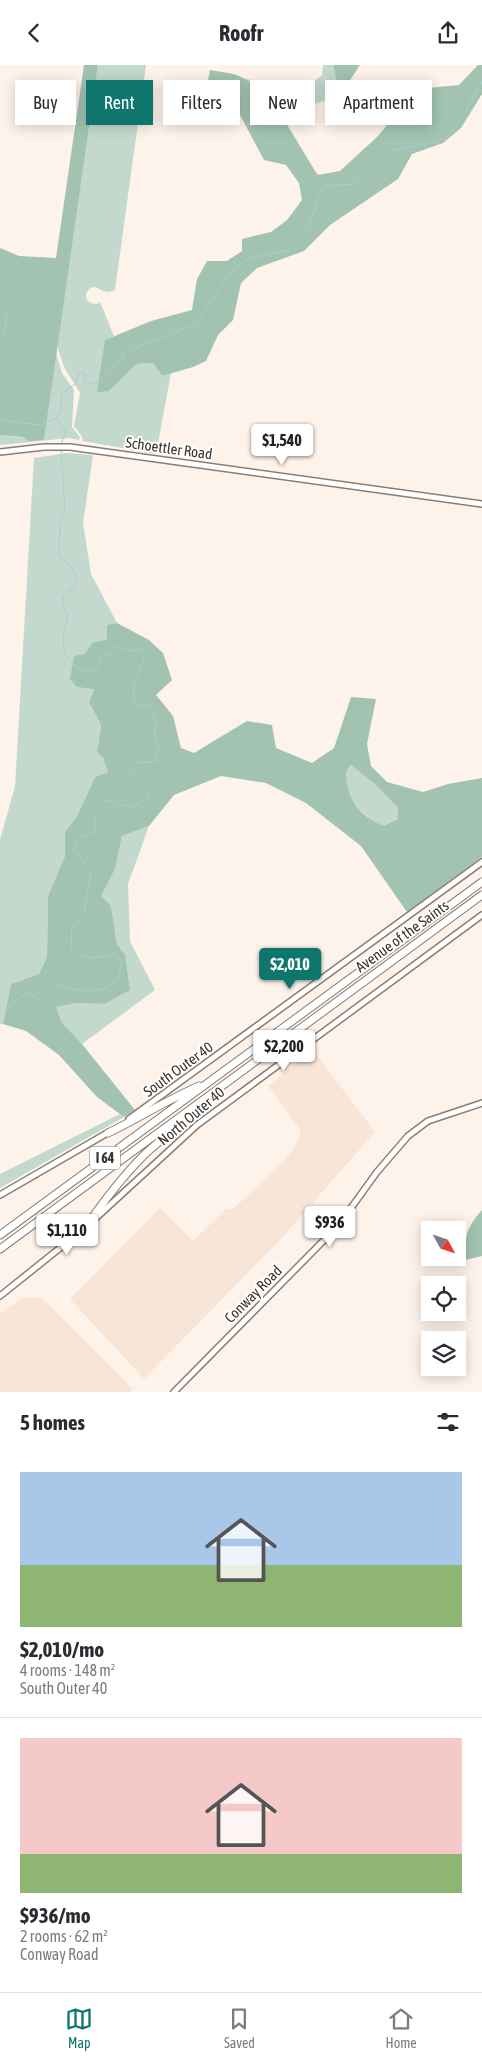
<!DOCTYPE html>
<meta charset="utf-8">
<style>
:root{--surface:#fff;--page:#f7f7f7;--text:#2b2b33;--muted:#7c7c81;--line:#e1e1e2;--accent:#0f766e}
body{margin:0;font-family:"Asap Condensed",sans-serif;background:var(--page);color:var(--text);height:100vh;display:flex;flex-direction:column;font-size:19px;white-space:nowrap}
*{box-sizing:border-box;margin:0}
p{font-size:16px;color:var(--muted)}
.icon{flex:none;width:28px;height:28px;fill:none;stroke:currentColor;stroke-width:2;stroke-linecap:round;stroke-linejoin:round}
.map{position:relative;height:1327px;overflow:hidden}
.sheet{display:flex;flex-direction:column;background:var(--surface);flex:1}
.sheet>*{flex:none}
.guide{position:absolute;left:15px;top:15px;width:452px;height:45px;display:flex;gap:10px}
.needle{width:32px;rotate:130deg}
.fabs{position:absolute;left:421px;top:1156px;display:grid;gap:10px}
.fabs a{display:grid;place-items:center;width:45px;height:45px;border-radius:0px;background:var(--surface);box-shadow:0 2px 12px #0003;font-size:25px}
.price{position:absolute;translate:-50% -42px;padding:0 11px;border-radius:5px;background:#fff;color:#222;font-size:16px;line-height:32px;filter:drop-shadow(0 1px 2px #0008)}
.price::after{content:'';position:absolute;left:50%;top:30px;width:15px;height:11px;margin-left:-8px;background:inherit;clip-path:polygon(0 0,100% 0,50% 100%)}
.price.active{background:var(--accent);color:#fff}
ul{padding:0;list-style:none}
li{display:grid;align-content:center;gap:10px;height:265px;padding:0 20px}
li+li{border-top:1px solid var(--line)}
li span{display:grid;place-items:center;height:155px;border-radius:0px;color:#555}
li>.icon{margin-inline-start:auto}
span .icon{width:90px;height:90px;fill:#fffc;stroke-width:1}
li b{font-size:21px}
h2{display:flex;justify-content:space-between;align-items:center;height:60px;padding:0 20px;font-size:21px}
.chip{padding:0 18px;border-radius:0px;background:var(--surface);box-shadow:0 2px 12px #0003;font-size:18px;line-height:45px}
.chip.active{background:var(--accent);color:#fff}
header{display:flex;justify-content:space-between;align-items:center;height:65px;padding:0 20px;background:var(--surface);font-size:22px;font-weight:700}
.tabs{display:flex;justify-content:space-around;align-items:center;height:70px;border-top:1px solid var(--line);background:var(--surface);font-size:14px;color:var(--muted)}
.tabs a{display:grid;justify-items:center;gap:2px}
.tabs .active{color:var(--accent)}
.map>svg:first-child{display:block}
.built{fill:#f9e5d5}
.green{fill:#c3d9cd}
.forest{fill:#a2c3b2;fill-rule:evenodd}
.lines{fill:none;stroke-linecap:round;stroke-linejoin:round}
.stream{stroke:#a8ccdb;stroke-width:1}
.minor-casing{stroke:#8a7d74;stroke-width:8}
.highway-casing{stroke:#8a7d74;stroke-width:9}
.minor{stroke:#fff;stroke-width:5}
.highway{stroke:#fff;stroke-width:7}
.labels{text-anchor:middle;dominant-baseline:central;stroke-width:4;stroke-linejoin:round;paint-order:stroke}
.shield{fill:#fff;stroke:#74706d;stroke-width:1}
.shield-label{font-size:14px;font-weight:bold;fill:#38332e}
.street-label{font-size:15px;fill:#38332e;stroke:#fff}
</style>
<header><svg class="icon" aria-label="back" viewBox="0 0 24 24"><path d="M15 5l-7 7 7 7"/></svg>Roofr<svg class="icon" aria-label="share" viewBox="0 0 24 24"><path d="M12 15V3M7 8l5-5 5 5M5 13v7h14v-7"/></svg></header>
<div class="map">
<svg width="482" height="1327" viewBox="0 0 482 1327">
<rect width="100%" height="100%" fill="#fef3ea"/>
<path class="built" d="M313,985l62,82 -95,108 -136,139 -74,-80 90,-91 33,33 33,-32h7l51,-48 12,-16 5,-14 -33,-45z
M22,1233h20l91,91 -3,3h-130v-78z"/>
<path class="green" d="M98,0h48l-31,225c-2,1 -6,2 -8,2 -7,-1 -14,-10 -19,-1 -2,2 -3,5 -1,8 1,4 6,5 10,5l3,-2 14,34 -9,4 4,51 28,-27 16,-1 9,13 9,-3 -15,81 -73,-13 -2,-6 -7,-9 6,-33 -16,-26 -7,-21z
M323,0h10l7,30 -59,21 -15,-20 -22,-18 54,15 24,-18z
M56,287l6,21 12,17 -2,37 8,10 -1,3 -10,-2 -69,7v-10l44,5z
M67,388l26,2 -10,68 8,51 26,49 -9,2 -1,14 -15,4 2,45 -5,14 12,23 -4,27 6,6 5,14 -13,5 -18,39 -12,16v24l-17,40 -1,61 -8,17 -28,10 -8,40h-3v-184l15,-54 19,-328z
M352,700l24,20 22,23v11l-14,8c-16,-8 -33,-21 -38,-39 -1,-5 0,-11 0,-16z
M149,761l-21,58 2,57 25,49 -73,54 -20,-21 -6,-16 21,-4 27,1 21,-49 -8,-11 -6,-38 -11,-10 15,-27 7,-33z
M120,1049l4,3 -124,71v-14z"/>
<path class="forest" d="M84,0h14l-54,375 -15,1 -7,-4 -22,-2v-187l19,8 37,2z
M333,0h27l-20,30z
M478,0h4v29l-21,34 -18,15 -31,11 -14,25 -68,46 -26,26 -47,17 -16,15 -8,37 -15,15 -12,26 -13,6 -31,9 -9,-13 -16,1 -28,27 -12,1 8,-52 46,-19 41,-11 5,-31 10,-18h20l15,-10v-12l29,-7 16,-12 15,-20 -3,-17 -13,-18 -22,-5 -24,-45 -14,-12 -20,-12 4,-21c11,2 26,3 35,9 31,17 53,67 73,96l22,-4 38,-35 20,-24 30,-24 31,-3z
M117,558l32,17 14,13 9,27 -16,15 17,21 8,32 13,5 53,-32 25,4 4,23 36,15 22,-15 17,-51 25,2 -9,45 4,22 16,16 36,10 25,-8 34,-6v79l-75,55 -46,-66 -55,-43 -40,-20 -45,-7 -47,19 -25,31 -27,10 -7,33 -14,27 10,10 6,38 8,11 5,35 -26,14 -27,-1 -21,4 6,16 20,21 53,66 -11,7 -27,-20 -38,-42 -33,-24 -23,-7 8,-40 28,-10 8,-17 1,-61 17,-40v-24l12,-16 18,-39 13,-5 -5,-14 -6,-6 4,-27 -12,-23 5,-13 -17,-2 -7,-8 4,-23 11,-2 7,-11 15,-4v-14zM351,700l25,20 22,23v11l-14,7c-25,-10 -38,-27 -38,-54z
M482,1145v46l-17,4c-1,-22 2,-34 17,-50z"/>
<g class="lines">
<path class="stream" d="M0,245l7,5 -3,18 -4,2
M56,354l5,-10 1,-15 14,-11 3,-11 6,1 -1,8 3,3c10,-2 22,-4 24,-17l10,-6 3,-9 72,-28 36,-53 18,-13 40,-8 15,-18 11,-24 1,-11 9,-11 27,-2 37,-33 46,-9 12,-6 18,-25 16,-29
M0,355l40,5 16,-6 10,12 -5,14
M0,949l28,-22 14,9 15,-17c17,7 49,14 61,-7 3,-4 2,-13 2,-19l-5,-4c-20,4 -28,8 -44,-6l1,-21 12,-13 7,-42 -17,-24 4,-9 18,-8c-2,-15 -3,-22 11,-31 20,6 25,12 42,-4l-20,-23 9,-11h17l4,-13 -5,-18 3,-10 -7,-15 -15,-1 -2,-20 11,-23v-11l-6,-3 -6,3 -16,-5 -5,7 -8,2 -6,15c-10,2 -18,0 -25,-7 -14,-15 -8,-30 -4,-48l-6,-10 1,-9 9,-8 5,-8 -4,-11 -14,-13 1,-33 5,-11 -4,-63"/>
<defs>
<path id="minor" d="M0,387l44,-5h26l412,57
M129,1054l353,-257
M0,1130l109,-63
M0,1231l85,-68 112,-103 285,-210
M174,1327l164,-166 39,-54 31,-36 20,-15 54,-18"/>
<path id="highway" d="M108,1068c31,-15 59,-33 91,-47
M85,1163c18,-26 37,-51 59,-73 15,-15 34,-26 47,-42
M0,1170l482,-353
M0,1184l482,-354"/>
</defs>
<use href="#minor" class="minor-casing"/>
<use href="#highway" class="highway-casing"/>
<use href="#minor" class="minor"/>
<use href="#highway" class="highway"/>
</g>
<g class="labels">
<rect class="shield" x="90" y="1081.5" width="30" height="23" rx="4"/>
<g class="shield-label">
<text x="105" y="1093">I 64</text>
</g>
<g class="street-label">
<text transform="translate(169 383) rotate(8)">Schoettler Road</text>
<text transform="translate(402 871) rotate(-36)">Avenue of the Saints</text>
<text transform="translate(178 1004) rotate(-36)">South Outer 40</text>
<text transform="translate(191 1051) rotate(-40)">North Outer 40</text>
<text transform="translate(253 1229) rotate(-45)">Conway Road</text>
</g>
</g>
</svg>
<div class="fabs">
<a><svg class="needle" viewBox="-14 -14 28 28"><path d="M0-13l5 13h-10z" fill="#e53935"/><path d="M0 13l5-13h-10z" fill="#7c7c81"/></svg></a>
<a><svg class="icon" aria-label="locate" viewBox="0 0 24 24"><circle cx="12" cy="12" r="6"/><path d="M12 2v4M12 18v4M2 12h4M18 12h4"/></svg></a>
<a><svg class="icon" aria-label="layers" viewBox="0 0 24 24"><path d="M12 4l9 5-9 5-9-5zM3 14l9 5 9-5"/></svg></a>
</div>
<b class="price" style="left:282px;top:401px">$1,540</b>
<b class="price active" style="left:290px;top:925px">$2,010</b>
<b class="price" style="left:284px;top:1007px">$2,200</b>
<b class="price" style="left:330px;top:1183px">$936</b>
<b class="price" style="left:67px;top:1191px">$1,110</b>
<div class="guide">
<a class="chip">Buy</a>
<a class="chip active">Rent</a>
<a class="chip">Filters</a>
<a class="chip">New</a>
<a class="chip">Apartment</a>
</div>
</div>
<section class="sheet">
<h2>5 homes<svg class="icon" aria-label="filters" viewBox="0 0 24 24"><path d="M4 7h16M4 17h16"/><circle cx="9" cy="7" r="2"/><circle cx="15" cy="17" r="2"/></svg></h2>
<ul>
<li><span style="background:linear-gradient(#a9c7e8 60%,#8fb573 0)"><svg class="icon" aria-label="home" viewBox="0 0 24 24"><path d="M3 11l9-7 9 7M6 9v11h12V9"/></svg></span><div><b>$2,010/mo</b><p>4 rooms · 148 m²</p><p>South Outer 40</p></div></li>
<li><span style="background:linear-gradient(#f6c9c9 75%,#8fb573 0)"><svg class="icon" aria-label="home" viewBox="0 0 24 24"><path d="M3 11l9-7 9 7M6 9v11h12V9"/></svg></span><div><b>$936/mo</b><p>2 rooms · 62 m²</p><p>Conway Road</p></div></li>
</ul>
</section>
<nav class="tabs">
<a class="active"><svg class="icon" aria-label="map" viewBox="0 0 24 24"><path d="M3 6l6-2 6 2 6-2v14l-6 2-6-2-6 2zM9 4v14M15 6v14"/></svg>Map</a>
<a><svg class="icon" aria-label="saved" viewBox="0 0 24 24"><path d="M7 4h10v16l-5-4-5 4z"/></svg>Saved</a>
<a><svg class="icon" aria-label="home" viewBox="0 0 24 24"><path d="M3 11l9-7 9 7M6 9v11h12V9"/></svg>Home</a>
</nav>
